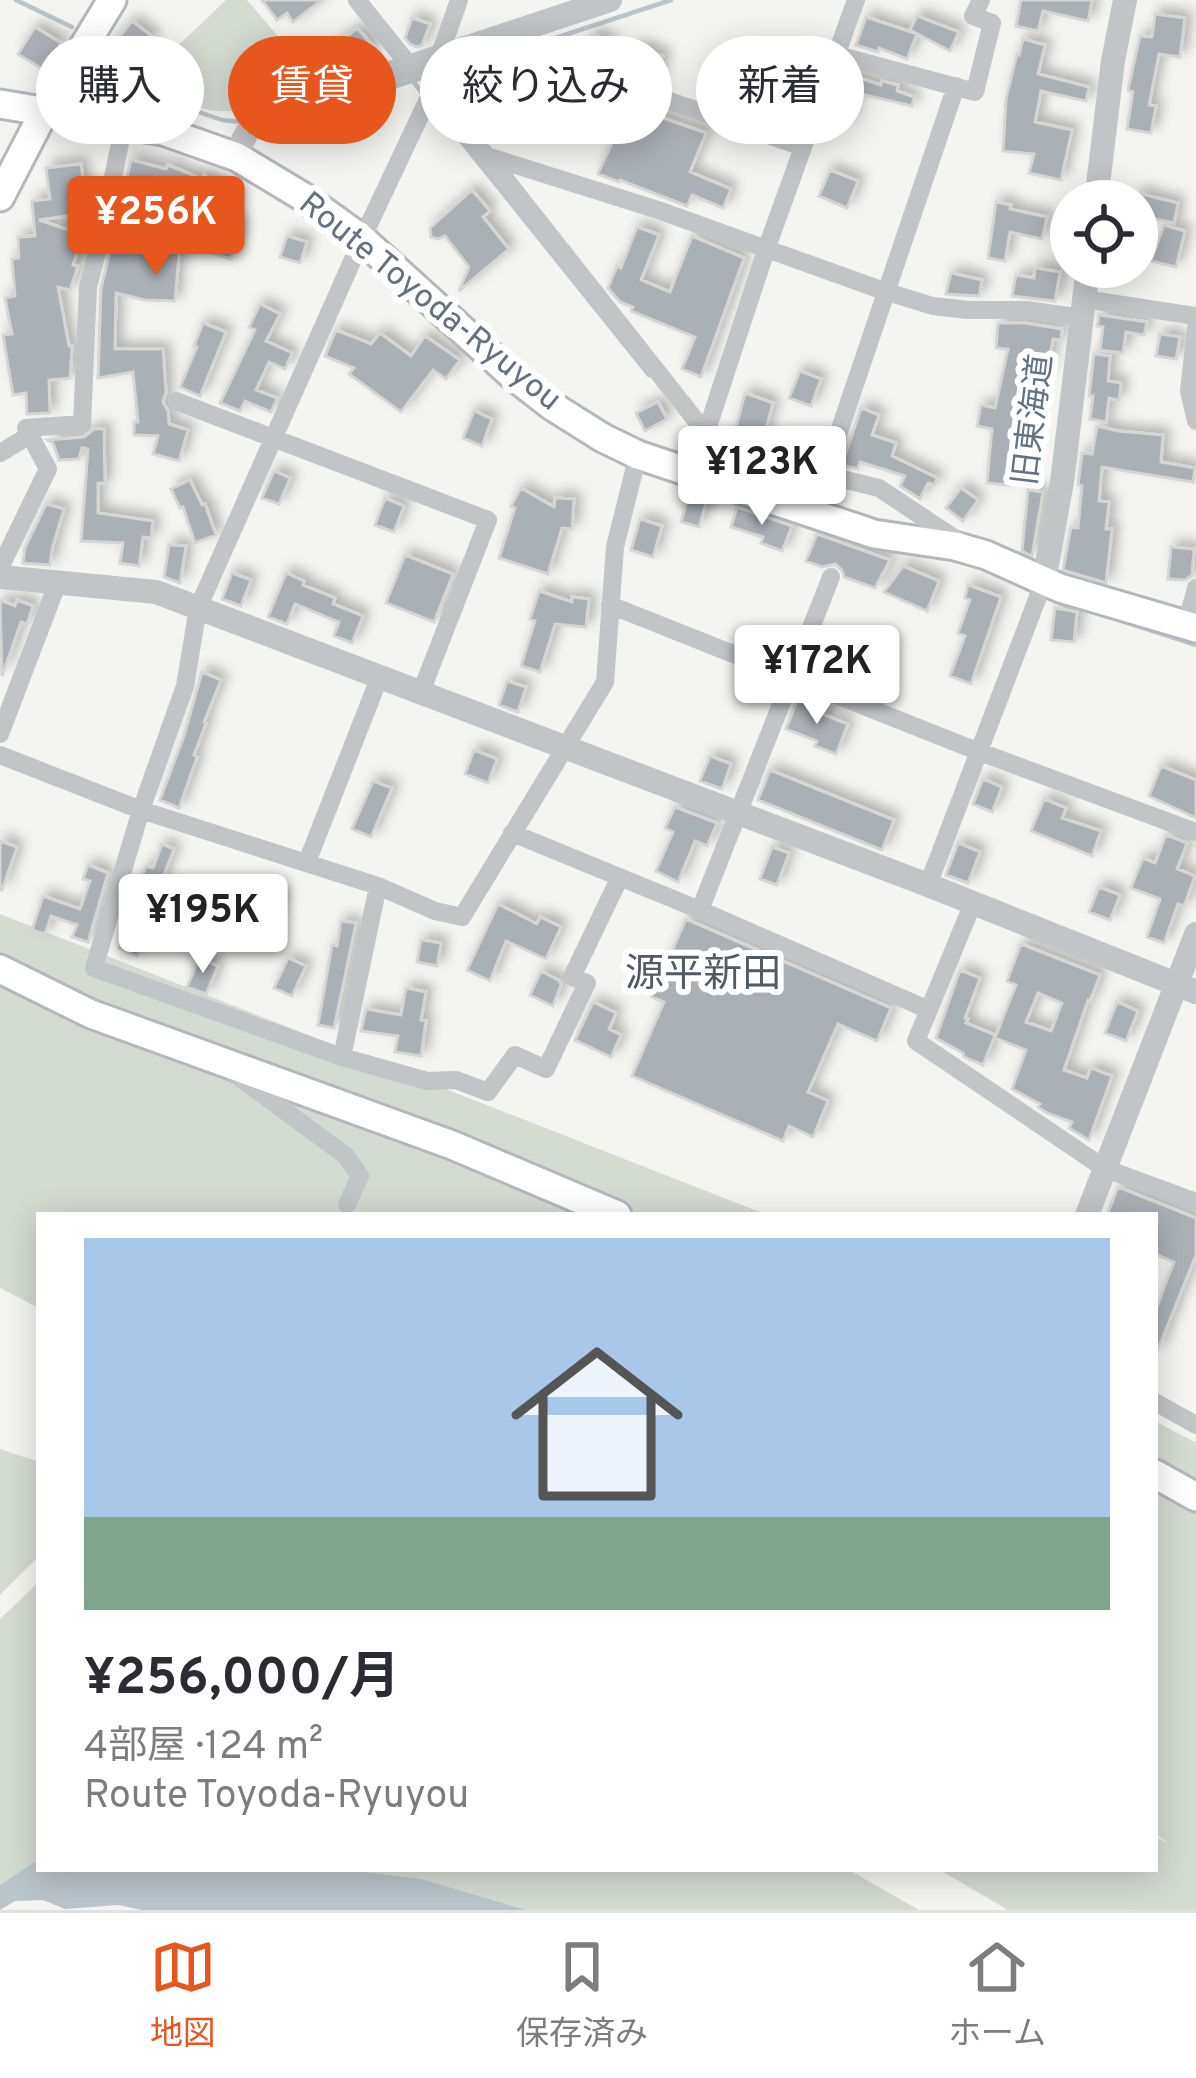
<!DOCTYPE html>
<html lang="ja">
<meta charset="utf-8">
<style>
:root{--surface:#fff;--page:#f7f7f7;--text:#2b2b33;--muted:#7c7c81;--line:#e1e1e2;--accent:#e7561d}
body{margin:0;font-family:Overpass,"Noto Sans JP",sans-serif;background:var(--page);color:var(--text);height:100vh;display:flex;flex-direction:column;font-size:45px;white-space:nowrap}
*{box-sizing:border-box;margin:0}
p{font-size:39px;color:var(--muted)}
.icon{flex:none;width:66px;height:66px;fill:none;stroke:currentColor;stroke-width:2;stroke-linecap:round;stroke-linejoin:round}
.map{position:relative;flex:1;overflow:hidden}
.sheet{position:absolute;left:36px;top:1212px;width:1122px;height:660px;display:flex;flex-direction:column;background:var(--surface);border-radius:0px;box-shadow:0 6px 30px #0003}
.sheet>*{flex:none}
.guide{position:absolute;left:36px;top:36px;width:1125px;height:108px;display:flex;gap:24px}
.buttons{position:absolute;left:1050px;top:180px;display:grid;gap:24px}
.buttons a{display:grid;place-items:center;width:108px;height:108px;border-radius:50%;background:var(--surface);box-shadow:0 6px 30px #0003;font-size:60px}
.price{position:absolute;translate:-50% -102px;padding:0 27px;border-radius:12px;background:#fff;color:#222;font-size:39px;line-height:78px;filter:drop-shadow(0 3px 6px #0008)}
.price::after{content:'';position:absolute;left:50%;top:72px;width:36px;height:27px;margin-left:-18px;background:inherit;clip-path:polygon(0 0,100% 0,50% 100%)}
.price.on{background:var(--accent);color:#fff}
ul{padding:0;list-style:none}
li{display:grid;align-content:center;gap:24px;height:636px;padding:0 48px}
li+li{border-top:3px solid var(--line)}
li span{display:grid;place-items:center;height:372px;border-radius:0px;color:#555}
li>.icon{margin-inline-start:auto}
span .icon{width:216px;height:216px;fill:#fffc;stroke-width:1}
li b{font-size:51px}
.tag{padding:0 42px;border-radius:54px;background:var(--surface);box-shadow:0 6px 30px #0003;font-size:42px;line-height:108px}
.tag.on{background:var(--accent);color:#fff}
.menu{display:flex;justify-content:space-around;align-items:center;height:168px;border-top:3px solid var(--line);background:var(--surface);font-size:33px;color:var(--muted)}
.menu a{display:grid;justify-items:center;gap:6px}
.menu .on{color:var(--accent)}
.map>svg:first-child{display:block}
.green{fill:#d4dbd1}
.water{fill:#bac5cb}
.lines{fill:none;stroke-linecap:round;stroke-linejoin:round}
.stream{stroke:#bac5cb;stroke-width:4.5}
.building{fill:#a9b0b6;stroke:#d5d5d3;stroke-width:3;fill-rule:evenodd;filter:url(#shadow)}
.secondary-casing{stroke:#b3b8bd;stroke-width:33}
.minor{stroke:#c1c5c8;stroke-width:18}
.tertiary{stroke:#c1c5c8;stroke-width:24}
.secondary{stroke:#fff;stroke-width:27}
.labels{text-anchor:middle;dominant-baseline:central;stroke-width:12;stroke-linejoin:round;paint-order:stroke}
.street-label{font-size:33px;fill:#627282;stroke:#fff}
.quarter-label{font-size:39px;fill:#505b66;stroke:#fff}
</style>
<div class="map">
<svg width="1196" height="1910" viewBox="0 0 1196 1910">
<defs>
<filter id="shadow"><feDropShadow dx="6" dy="-6" stdDeviation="6" flood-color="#0004"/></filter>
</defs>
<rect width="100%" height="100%" fill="#f4f4f0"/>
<path class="green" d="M226,0h21l36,42 -18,10 -23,57c-41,9 -64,-10 -94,-35z
M0,914l767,301h-728v93l-39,-20z
M1155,1421l41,22v467h-188l-70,-41h217v-32l13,6 -13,-10z
M0,1449l39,13v94l-39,39z
M39,1582v287l-39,16v-266z
M329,1869h518l72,41h-398z"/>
<path class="water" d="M35,1862h4v7h299l83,10 105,31h-384l-24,-5 -53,4 -22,-9 -28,1 -15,9v-25z"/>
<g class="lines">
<path class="stream" d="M16,0l56,27
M528,47l143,-47
M106,57l50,40 66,23 19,2
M442,72l70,-20
M408,75l15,19
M270,125l161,-50
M457,136l192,239
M1009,580l22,11
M1042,595l154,50"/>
</g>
<path class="building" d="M262,0h60l-29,22 -6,-9 -10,7z
M1021,0h71l-4,21 -45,-10 -5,20 -22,-5z
M1155,14l30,4 -5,39 -21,-3 -10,51 7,1 -5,27 -24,-4 6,-37 -5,-2 12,-54 12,1z
M917,16l42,16 -9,19 -40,-21z
M866,17l51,17 -10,25 -28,-11 -1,4 -22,-7z
M412,18l18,6 -8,21 -5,2 -7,-3 -5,-6z
M132,21l21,16 -21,27 -21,-16z
M35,27l26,16 -17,27 -26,-16z
M357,28l18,20 -21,19 -2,-2 -8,6 -26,9 -9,-12z
M592,35l18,6 -8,23 -18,-7z
M1023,39l22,6 -7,29 51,13 -3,14 -45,-10 -6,31 37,8 -11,50 -32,-7 5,-19 -31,-3 3,-52 11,-45 2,1z
M637,47l26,9 -8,25 -27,-10z
M507,63l22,8 -5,12 32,13 -12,30 -21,-8 5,-12 -37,-15 -6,16 -22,-8 12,-30 26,10z
M268,64l18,10 -10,20 -15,5 -8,-5z
M844,73l37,12 1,-4 16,4 -1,6 17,6 -2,9 -55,-13 -10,30 -19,-6z
M629,106l77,27 -16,39 41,17 -8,19 -31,-13 -5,11 -67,-26 -1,2 -21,-8z
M131,160l35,9 2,-4 34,14 2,-4 19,12 -17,28 35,11 -10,33 -51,-16 -5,58 -30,-1 -29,-7 -1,56h48l3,43 -3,10 5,9 1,13 19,6 -9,31 -26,-7 5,-18 -24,-1v-13h4l-5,-50 -35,6 3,-89z
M81,164l4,32 11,-1 -4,17 -53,8 44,15 -10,30 5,1 -8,24 -12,-3 11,59h3l-2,32 -21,2 1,33 -23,1 -1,-21 -13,2 -10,-60 9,-1 -7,-36 10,-2 -3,-37 7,-1 -1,-21 17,-1 -3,-35 18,-2 -4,-31z
M830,170l28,11 -11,27 -28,-12z
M472,190l18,21 -7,6 26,32 -50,42 10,-24 -24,-31 -7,3 -7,-2 -1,-9z
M1137,193l41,10 -4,20 -37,-8z
M996,202l15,3 -1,4 37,8 -5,22 -32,-7 -5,29 -17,-3z
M1164,225l21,6 -9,36 -25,-6z
M637,227l22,8 -18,45 29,12 22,-56 52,22 -43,119 -19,-8 13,-32 -64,-26 2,-4 -13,-5 -12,-14 9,-22 4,2z
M287,236l20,6 -7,21 -20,-6z
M1035,268l25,4 -5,29 -43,-5 4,-21 18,3z
M951,273l31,7 -3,16 -33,-2z
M260,304l20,10 -14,27 26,12 -7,16 -16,-7 -13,28 21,8 -6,14 -26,-11 -5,10 -20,-8 35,-73 -6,-3z
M1099,315l48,7 -3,13 -18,-3 -3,21 -23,-3 3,-23 -6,-1z
M203,323l23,9 -26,64 -20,-9 17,-40 -3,-1z
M998,323h27l37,6 -1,11 -8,-1 -6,33 -15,-3 -18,64 -5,52 -22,-2 5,-54 -15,-3 4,-21 14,3 13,-59 -12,-1z
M336,330l35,14 9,-11 31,23 14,-20 35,24 -14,19 -13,-9 -32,42 -52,-38 5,-6 -29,-12z
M1160,334l20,3 -4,22 -20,-3z
M1094,354l16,2 -2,25 13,2 -2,17 -10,-2 -3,24 -16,-3 3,-23h-4z
M800,371l21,8 -10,27 -22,-8z
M745,393l28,10 -12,43 -28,-7z
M658,402l9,17 -22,12 -9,-18z
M861,408l18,7 -7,20 24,8 -4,13 45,22 -2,7 -7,-2 -8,16 -20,-13 5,-10 -45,-14 -2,7 -16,-4z
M474,411l18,8 -10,27 -19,-8z
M1097,426l21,5 45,4 -2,27 34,6 -2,14 -91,-15 -3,34 10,1 -3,27h6l-6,54 -43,-13 8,-43 7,1 4,-42 -4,-1 4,-32 10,1z
M94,429h10l1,54h-7v30l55,8 -2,17 -8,-1 -4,29 -19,-3 3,-20 -42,-2 7,-92 -6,-1 -3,11 -20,1 -6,-17 -5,-3 36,-3z
M274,471l16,7 -11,26 -17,-6z
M190,480l12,25 3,-1 11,31 -21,8 -12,-36 -3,1 -9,-19z
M521,488l33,19 1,-9 19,1 -2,30 -10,-1 -14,46 -49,-16 16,-50 -4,-2z
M961,488l17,12 -15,21 -17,-13z
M1028,490l15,2 -11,64 -10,-5z
M690,491l18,6 -9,30 -18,-5z
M385,498l19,8 -10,26 -19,-7z
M46,504l18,5 -12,40 -2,16 -27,-2 2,-15z
M737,507l55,19 -10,25 -21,-8 2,-6 -32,-10z
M640,519l22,7 -9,31 -22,-7z
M817,534l73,26 -15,28 -31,-11 -2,-7 -7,-6 -13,3 -16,-6z
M169,545l17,1 -6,37 -16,-6z
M1171,547l23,2 -2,26 -7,5 -17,-1z
M405,555l48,19 -19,48 -48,-19z
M903,566l36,15 -12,30 -43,-19z
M232,573l19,7 -10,26 -19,-7z
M286,573l18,8 -1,4 32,13 -2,6 30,12 -11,27 -18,-7 5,-14 -44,-18 -8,20 -19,-7z
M968,585l33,12 -30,87 -21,-8 15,-40 -7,-3 12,-33 -5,-2z
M539,591l33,11v-5l17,2 -3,28 -31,-3 -15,48 -19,-6 14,-45 -5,-2z
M0,600l15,6 2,-6 16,6 -6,18 -6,-2 -19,54z
M1055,608l22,4 -3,30 -23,-2z
M202,672l19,8 -17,42 2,1 -12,32 3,2 -18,51 -19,-8 24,-64z
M507,681l19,6 -8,25 -19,-7z
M798,698l18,8 -2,5 34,13 -12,30 -21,-8 2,-5 -31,-12z
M474,750l23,9 -9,24 -23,-9z
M710,756l21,8 -9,25 -22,-8z
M1161,766l35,14v38l-47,-22z
M770,770l124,50 -12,30 -124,-50z
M983,779l19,8 -10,25 -19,-8z
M373,781l19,7 -21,49 -19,-8z
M1044,799l22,9 -4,10 39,13 -9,25 -61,-25z
M675,807l42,16 -10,23 -12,-5 -17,41 -22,-11 17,-39 -8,-4z
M1166,835l21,8 -10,26 18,7 -11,30 -6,-2 -14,39 -17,-6 13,-38 -29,-11 12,-30 12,5z
M0,841l17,6 -15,43h-2z
M958,843l22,9 -12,31 -22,-8z
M162,844l12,5 -22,56 -11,-4 4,-11 -7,-4 8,-20 7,2z
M772,847l17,6 -12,32 -17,-6z
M88,865l20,8 -20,69 -16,-5 5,-12 -26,-9 -6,18 -13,-4 11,-34 37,13 10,-28 -7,-2z
M1099,887l21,8 -10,25 -21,-8z
M262,891l19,6 -18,46 -19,-8 10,-20z
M498,904l39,20 3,-7 21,10 -15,32 -40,-18 -16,40 -23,-11z
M686,919l205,89 -14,33 -39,-17 -30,68 20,9 -15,36 -24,-11 -6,15 -151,-65 32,-74 -12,-5z
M341,921l15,2 -22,105 -16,-3 14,-80 5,1z
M127,927l19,8 -9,21 -18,-8z
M421,940l20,3 -4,23 -20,-4z
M1021,944l79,31 -10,26 -2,-1 -24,70 23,8 4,-10 21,8 -23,64 -20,-12 3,-6 -25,-9 -9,-6 2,-3 -28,-15 14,-39 -31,-12 21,-53 -9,-4zM1038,993l24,10 -11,28 -25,-9z
M288,958l18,8 -14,30 -18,-8z
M199,959l19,7 -12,28 -19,-7z
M960,970l20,8 -15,40 3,1 -2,4 29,12 -12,30 -19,-8 -1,-4 -27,-15z
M541,971l19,10 1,4 -8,21 -23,-11z
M406,988l20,4 -5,28 5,1 -5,35 -26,-4 3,-16 -37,-5 5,-22 35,6z
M593,1002l23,11 -7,16 12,6 -10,22 -36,-17z
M1117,1002l21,9 -12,30 -21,-8z
M1118,1187l78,31v37l-40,99 -1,-42 19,-50 -19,-8v-39h-48z"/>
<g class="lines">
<defs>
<path id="secondary" d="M0,104l163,27 74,26 68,41 57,41 150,136 40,31 51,32 35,17 236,79 81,12 31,9 74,33 136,40
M0,197l45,-87 67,-110
M0,969l91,45 361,131 165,70
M1155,1474l41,23"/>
</defs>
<use href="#secondary" class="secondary-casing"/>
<path class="minor" d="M357,0l53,66
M459,0l-20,57 -9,38 -68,144 -164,369 -13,78 -44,124 -47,158 248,89 85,24 29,-1 32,12 27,-37 31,14 41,-86 -15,-6 48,-100
M507,34l8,14 288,99
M837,55l138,37 17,-69 -19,-7 8,-16
M430,95l57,61 171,54 229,82 46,14 35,4h58l56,8
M487,156l218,276
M1084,299l112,17
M1196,328l-7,63 7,30
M176,401l312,119 -67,172
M702,445l177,43 84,56
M0,453l30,-18
M693,473l73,-223 90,-250
M825,473l131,-387
M0,568l48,-99 -22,-41 56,-4 6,-137 12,-47 24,-116
M610,605l367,146 219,81
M1186,625l10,-37
M0,734l58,-152
M0,755l141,55 237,76 57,25 27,6 143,-235 10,-135 23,-92
M512,833l188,77 229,100
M307,862l73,-186
M928,885l116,-304
M973,903l-57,138 188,127 92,34
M700,910l131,-333
M342,1057l36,-171
M235,1074l111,82 14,20 -13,28
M1155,1402l41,23"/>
<path class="tertiary" d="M237,157l6,-17 12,-22 355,-118
M1096,201l17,-140 12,-61
M0,577l156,15 772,293 268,107
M1044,581l18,-99 26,-215
M1087,1215l109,-281"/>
<use href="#secondary" class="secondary"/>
</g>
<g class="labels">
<g class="street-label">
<text transform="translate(429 303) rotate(39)">Route Toyoda-Ryuyou</text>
<text transform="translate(1035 420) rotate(-83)">旧東海道</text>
</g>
<g class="quarter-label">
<text x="703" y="976">源平新田</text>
</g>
</g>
</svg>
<div class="buttons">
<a><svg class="icon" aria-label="locate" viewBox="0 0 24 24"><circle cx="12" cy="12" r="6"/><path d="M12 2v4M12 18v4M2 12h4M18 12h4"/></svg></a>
</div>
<b class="price on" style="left:156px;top:278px">¥256K</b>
<b class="price" style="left:762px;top:528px">¥123K</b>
<b class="price" style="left:817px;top:727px">¥172K</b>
<b class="price" style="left:203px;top:976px">¥195K</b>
<div class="guide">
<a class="tag">購入</a>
<a class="tag on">賃貸</a>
<a class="tag">絞り込み</a>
<a class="tag">新着</a>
</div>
<section class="sheet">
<ul>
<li><span style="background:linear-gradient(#a9c7e8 75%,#7fa58c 0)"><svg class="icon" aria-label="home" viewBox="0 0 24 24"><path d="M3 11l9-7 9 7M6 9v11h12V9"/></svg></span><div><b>¥256,000/月</b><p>4部屋 · 124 m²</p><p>Route Toyoda-Ryuyou</p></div></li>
</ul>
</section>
</div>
<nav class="menu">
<a class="on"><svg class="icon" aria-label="map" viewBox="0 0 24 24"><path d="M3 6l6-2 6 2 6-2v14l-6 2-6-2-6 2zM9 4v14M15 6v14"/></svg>地図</a>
<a><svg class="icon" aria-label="saved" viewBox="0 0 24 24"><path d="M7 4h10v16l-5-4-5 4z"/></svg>保存済み</a>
<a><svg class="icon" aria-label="home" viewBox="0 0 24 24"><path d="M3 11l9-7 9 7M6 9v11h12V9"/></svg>ホーム</a>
</nav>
